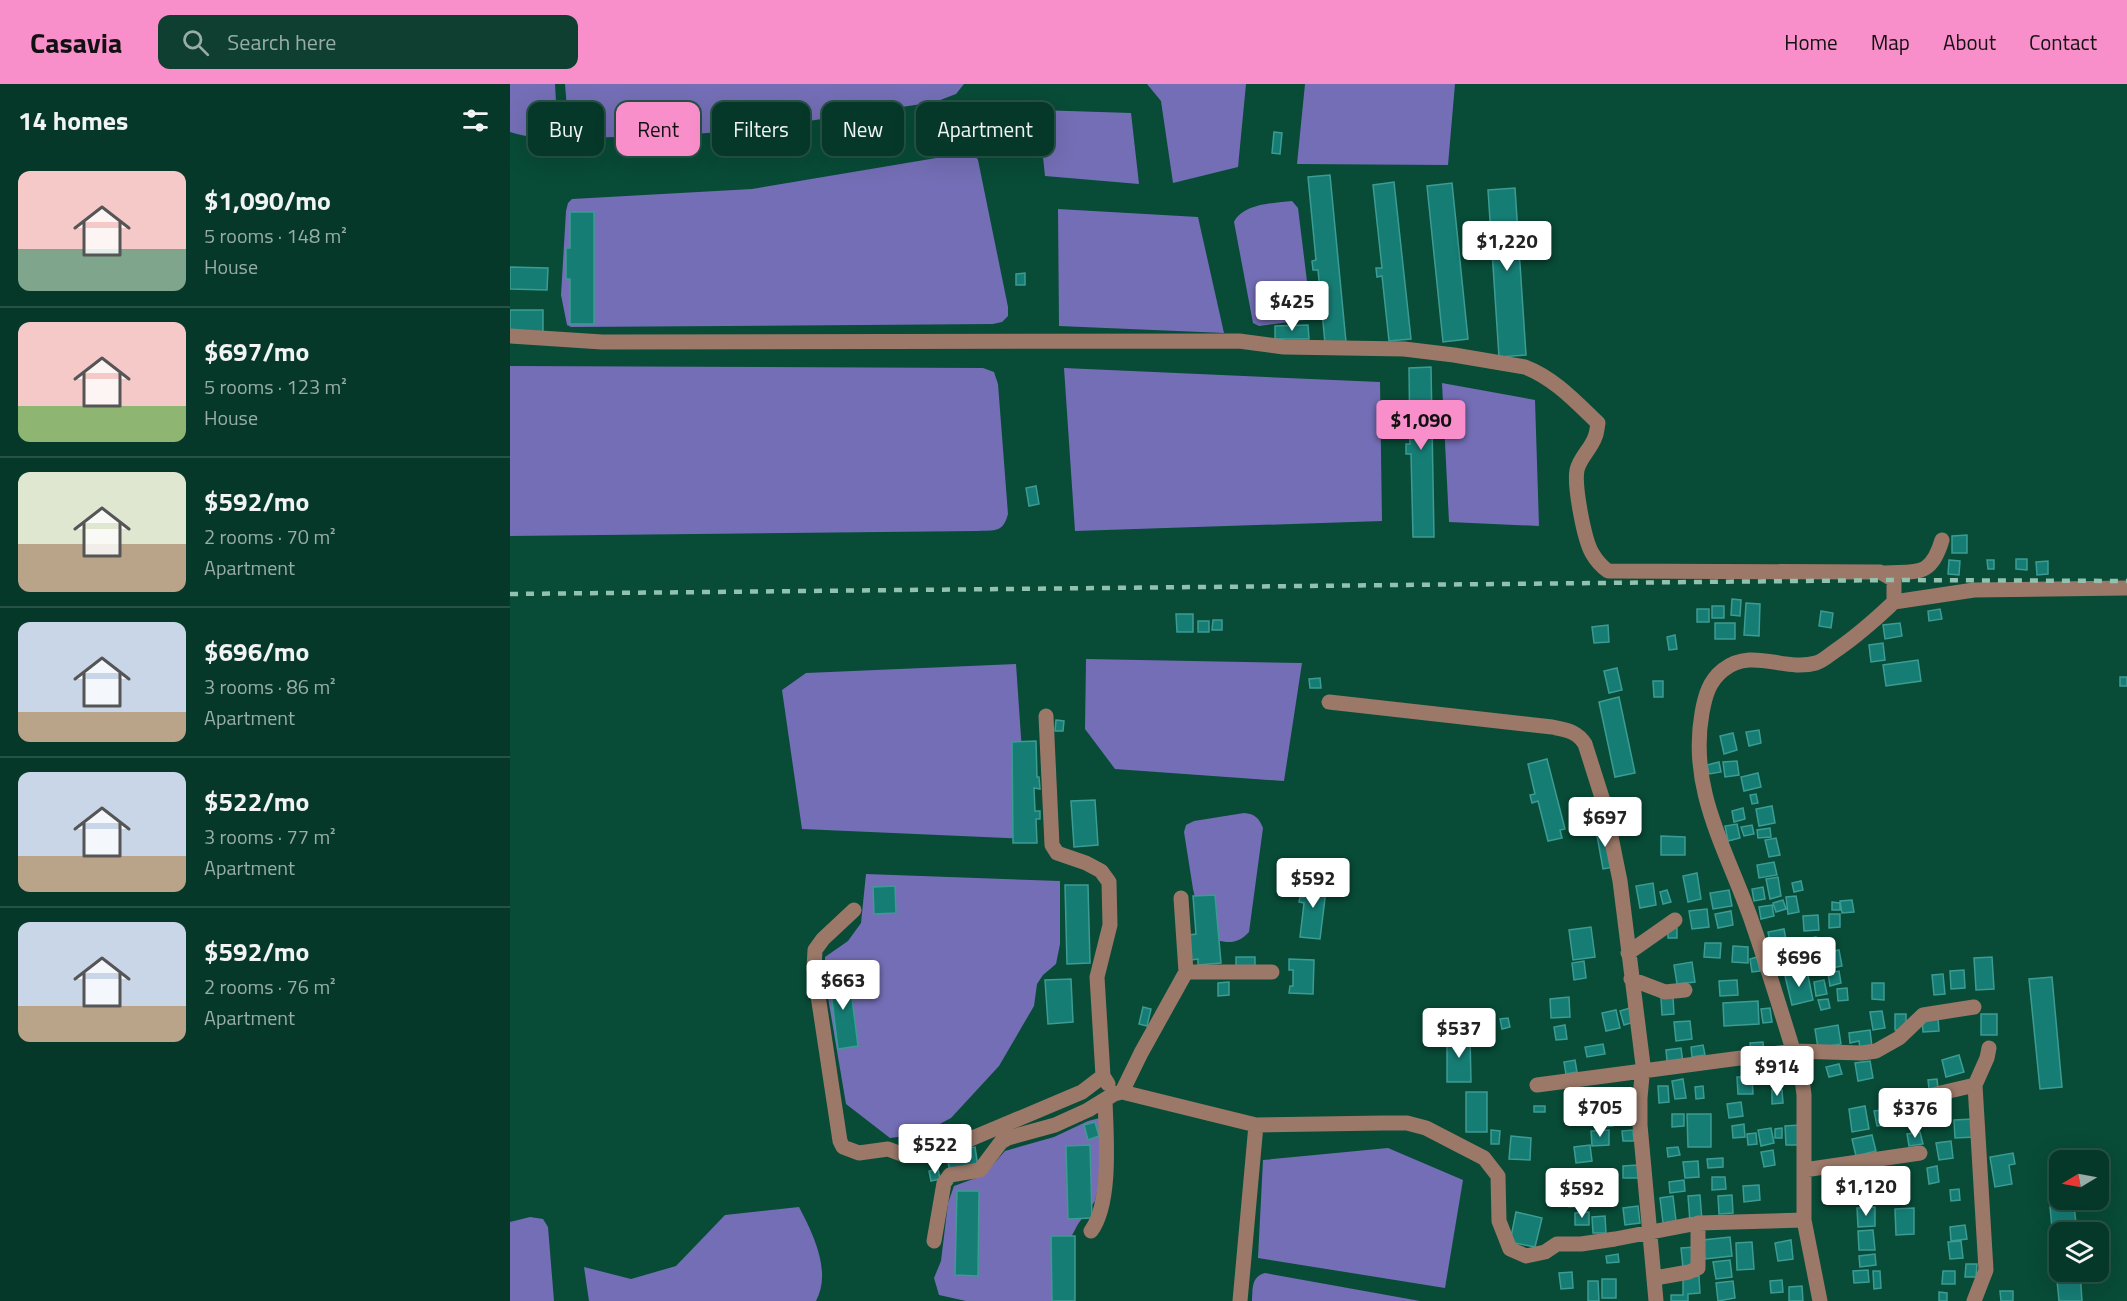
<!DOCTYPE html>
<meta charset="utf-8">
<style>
:root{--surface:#063829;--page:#0f3f31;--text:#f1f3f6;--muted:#98aca8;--line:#275246;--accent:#f98fca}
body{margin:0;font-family:"Titillium Web",sans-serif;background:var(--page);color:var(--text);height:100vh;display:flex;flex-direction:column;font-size:22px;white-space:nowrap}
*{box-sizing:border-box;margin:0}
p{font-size:20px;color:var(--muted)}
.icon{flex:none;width:33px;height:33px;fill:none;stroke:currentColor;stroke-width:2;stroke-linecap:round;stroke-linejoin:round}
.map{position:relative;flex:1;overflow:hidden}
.details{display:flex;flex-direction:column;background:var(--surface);width:510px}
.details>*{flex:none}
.hud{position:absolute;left:18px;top:18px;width:570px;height:54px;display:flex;gap:12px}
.needle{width:39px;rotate:260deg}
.buttons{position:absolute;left:1539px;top:1066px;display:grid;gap:12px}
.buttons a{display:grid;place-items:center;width:60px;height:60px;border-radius:12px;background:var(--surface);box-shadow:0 6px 24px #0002,0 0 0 2px var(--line);font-size:30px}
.price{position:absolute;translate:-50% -51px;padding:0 14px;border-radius:6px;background:#fff;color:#222;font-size:20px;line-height:39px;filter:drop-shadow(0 2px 3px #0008)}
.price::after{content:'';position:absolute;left:50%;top:36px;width:18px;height:14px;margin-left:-9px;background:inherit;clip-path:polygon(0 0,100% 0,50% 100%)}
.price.selected{background:var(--accent);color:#111}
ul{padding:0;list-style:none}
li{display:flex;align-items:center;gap:18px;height:150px;padding:0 18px}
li+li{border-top:2px solid var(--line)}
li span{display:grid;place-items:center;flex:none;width:168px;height:120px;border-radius:12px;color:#555}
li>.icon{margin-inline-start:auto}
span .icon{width:72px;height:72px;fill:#fffc;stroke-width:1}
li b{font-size:26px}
h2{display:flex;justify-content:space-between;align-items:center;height:72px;padding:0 18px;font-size:26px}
.pill{padding:0 21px;border-radius:12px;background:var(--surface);box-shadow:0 6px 24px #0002,0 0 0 2px var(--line);font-size:21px;line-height:54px}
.pill.selected{background:var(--accent);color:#111}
header{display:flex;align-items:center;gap:36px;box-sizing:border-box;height:84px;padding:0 30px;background:var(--accent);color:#111}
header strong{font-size:28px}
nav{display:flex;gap:33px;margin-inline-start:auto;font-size:21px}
.search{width:420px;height:54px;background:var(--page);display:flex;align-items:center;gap:15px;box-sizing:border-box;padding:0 21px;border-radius:12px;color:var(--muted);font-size:22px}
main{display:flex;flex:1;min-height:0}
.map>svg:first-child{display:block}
.water{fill:#746eb6}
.building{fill:#167d75;stroke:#3c9c93;stroke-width:1.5}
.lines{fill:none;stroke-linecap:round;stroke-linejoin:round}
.minor{stroke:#9b7868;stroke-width:15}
.rail{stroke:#93c1af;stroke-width:4.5;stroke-dasharray:8 8;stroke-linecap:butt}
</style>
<header>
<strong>Casavia</strong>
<div class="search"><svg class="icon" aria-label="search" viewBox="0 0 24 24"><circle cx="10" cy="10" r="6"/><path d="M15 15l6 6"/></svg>Search here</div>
<nav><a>Home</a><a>Map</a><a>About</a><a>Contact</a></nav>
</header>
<main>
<section class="details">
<h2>14 homes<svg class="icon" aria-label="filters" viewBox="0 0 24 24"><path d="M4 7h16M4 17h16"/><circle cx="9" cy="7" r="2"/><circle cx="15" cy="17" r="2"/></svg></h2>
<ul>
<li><span style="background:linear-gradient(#f6c9c9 65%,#7fa58c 0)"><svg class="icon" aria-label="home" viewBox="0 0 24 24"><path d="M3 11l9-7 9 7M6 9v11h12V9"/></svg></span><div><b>$1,090/mo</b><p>5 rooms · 148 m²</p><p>House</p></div></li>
<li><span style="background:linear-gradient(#f6c9c9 70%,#8fb573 0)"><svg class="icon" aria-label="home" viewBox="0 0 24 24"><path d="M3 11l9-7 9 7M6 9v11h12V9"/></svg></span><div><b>$697/mo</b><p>5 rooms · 123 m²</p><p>House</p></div></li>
<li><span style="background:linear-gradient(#dfe7d0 60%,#b9a48a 0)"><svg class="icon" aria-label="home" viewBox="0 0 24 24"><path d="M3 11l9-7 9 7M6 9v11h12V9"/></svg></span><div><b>$592/mo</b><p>2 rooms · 70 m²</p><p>Apartment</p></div></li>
<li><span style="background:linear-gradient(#c9d6e8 75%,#b9a48a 0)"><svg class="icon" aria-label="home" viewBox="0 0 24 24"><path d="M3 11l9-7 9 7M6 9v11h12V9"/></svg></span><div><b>$696/mo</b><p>3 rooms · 86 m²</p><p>Apartment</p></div></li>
<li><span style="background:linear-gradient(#c9d6e8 70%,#b9a48a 0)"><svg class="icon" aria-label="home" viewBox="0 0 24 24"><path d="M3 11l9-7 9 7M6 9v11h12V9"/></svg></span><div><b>$522/mo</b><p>3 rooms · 77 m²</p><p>Apartment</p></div></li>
<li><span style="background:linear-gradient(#c9d6e8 70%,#b9a48a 0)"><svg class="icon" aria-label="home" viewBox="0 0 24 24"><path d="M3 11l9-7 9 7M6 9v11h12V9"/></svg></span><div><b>$592/mo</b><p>2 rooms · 76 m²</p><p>Apartment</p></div></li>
</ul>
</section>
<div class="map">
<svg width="1617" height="1217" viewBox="0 0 1617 1217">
<rect width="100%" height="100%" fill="#084b37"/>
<path class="water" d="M0,0h45l2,36 -2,10c-15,10 -29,7 -45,2z
M55,0h399l-8,10 -21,8 -186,28 -70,5 -95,3 -12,-6 -4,-10z
M637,0h99l-8,83 -65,16 -12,-82z
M795,0h150l-7,81 -151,-1z
M528,26l93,3 8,71 -94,-8z
M456,69l9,2 3,5 30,147v9l-6,6 -9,2 -422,3 -4,-2 -6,-30 5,-84 2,-8 4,-4 180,-10z
M782,117l6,7 13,106 -3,5 -4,1 -45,6 -6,-3 -19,-101c9,-18 39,-19 58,-21z
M548,125l140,8 26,116 -165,-7z
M0,282l473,2 11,4 4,12 10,130c-5,19 -13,16 -30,17l-468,5z
M554,284l316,14 2,139 -307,10z
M932,299l93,17 4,126 -90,-4z
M576,575l216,4 -18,118 -169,-12 -30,-40z
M506,580l12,175 -226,-10 -20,-139 24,-17z
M734,729c11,1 15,5 19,15l-14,104c-14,16 -27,9 -45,5l-11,-48 -9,-57 2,-7 8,-4z
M356,790l194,7v63l-4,20 -13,11 -6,9 -3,22 -35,60 -48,52 -30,16 -31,4 -44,-34 -21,-124v-23l23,-16 13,-18z
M590,1034v60l-5,23 -17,23 -9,17 -10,60h-93l-27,-6 -5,-17 7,-17 7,-58 6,-17 30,-11 21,-24 49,-14 34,-16z
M878,1064l75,32 -18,108 -187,-30 5,-98z
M289,1123c14,27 33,64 17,94h-227l-5,-34 47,12 45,-13 49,-51z
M20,1133l13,2 5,8 6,74h-44v-79z
M755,1189l155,28h-168c1,-13 -1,-24 13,-28z"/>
<path class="building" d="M764,48l8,1 -2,21 -8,-1z
M820,91l16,167 -21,1 -7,-73h-5l-1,-9 4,-1 -8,-83z
M884,98l17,157 -22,2 -7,-65 -5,1 -1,-9h6l-9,-83z
M942,99l16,156 -25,3 -16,-156z
M1005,104l11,167 -27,2 -11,-167z
M60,128h24v112h-24v-45h-4v-31h4z
M0,183l38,1 -1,22 -37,-1z
M515,189v12h-9v-11z
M0,226h33v22l-33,1z
M798,241l1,14h-34v-13z
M921,283l3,170h-21l-2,-83h-5v-10h4l-1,-76z
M526,402l3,18 -10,2 -3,-18z
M1457,451v18h-15v-17z
M1506,475h11v11l-11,-1z
M1439,476l11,1 -1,14 -11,-1z
M1477,476h7v9h-6z
M1538,477v13l-11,1 -1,-13z
M1222,515l9,1 -1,16 -9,-1z
M1236,519l14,1 -1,32 -15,-1z
M1202,522h12v12h-12z
M1187,525h12v13h-12z
M1430,525l2,10 -13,2 -1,-10z
M1311,527l12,2 -2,15 -12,-2z
M666,530h17v18h-16z
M703,536h9v10h-10z
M688,537h11v11h-11z
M1205,539h20v16h-20z
M1390,539l2,13 -17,3 -2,-14z
M1098,541l1,17 -15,1 -2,-16z
M1165,551l2,14 -8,1 -2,-13z
M1373,559l2,17 -14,2 -2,-17z
M1408,576l3,21 -35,5 -3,-21z
M1107,584l5,22 -13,3 -5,-22z
M1610,593h7v9h-7z
M810,594l1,10h-11l-1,-9z
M1143,597h10v16h-9z
M1109,613l16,76 -20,4 -16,-75z
M546,636l8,1 -1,10h-8z
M1249,646l2,13 -12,3 -3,-14z
M1223,649l4,17 -13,4 -4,-18z
M526,657l1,36h2l1,12 -6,-1 1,23h5v8h-4l1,24h-24l-1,-101z
M1037,675l18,70 -5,1 2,8 -14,3 -10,-40 -6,2 -2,-8 5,-1 -7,-30z
M1227,677l2,14 -14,2 -2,-15z
M1209,678l2,10 -12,2 -2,-9z
M1248,689l3,14 -17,4 -3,-14z
M1246,710l2,9 -6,1 -2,-9z
M585,716l3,45 -24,2 -3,-46z
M1262,722l3,17 -16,3 -3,-17z
M1233,724l2,11 -11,3 -2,-11z
M1227,740l3,14 -12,3 -3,-15z
M1242,741l2,9 -10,2 -3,-9z
M1098,744l6,39 -11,2 -7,-39z
M1260,744l1,9 -13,1 -1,-8z
M1151,752l24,1v18h-24z
M1266,754l4,17 -11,2 -4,-17z
M1264,778l3,13 -18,3 -2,-13z
M1187,789l4,26 -13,3 -5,-26z
M1268,793l3,19 -11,3 -4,-20z
M796,796l21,2 -7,57 -20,-2 4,-34 -5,-1 1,-5h4z
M1291,797l2,9 -9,2 -2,-9z
M1143,799l3,22 -16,3 -4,-22z
M555,801h23l2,78 -23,1z
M385,802l1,27 -22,1 -1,-27z
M1253,803l2,12 -11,2 -2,-12z
M1157,806l4,12 -8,2 -3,-12z
M1219,806l3,16 -19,3 -3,-16z
M705,811l6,68 -23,2v-6l-7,1 -2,-25 7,-1 -3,-38z
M1286,812l3,16 -11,2 -2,-17z
M1273,816l3,9 -10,3 -3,-9z
M1342,816l2,12 -12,1 -2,-12z
M1322,818l8,1v7h-8z
M1262,821l2,11 -13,3 -2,-12z
M1197,825l2,18 -17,2 -3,-18z
M1221,827l2,14 -15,3 -3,-14z
M1319,830h11v13l-11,1z
M1308,831l1,15 -15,1 -1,-15z
M1081,843l4,30 -22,3 -4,-30z
M1158,844h9v10h-9z
M1274,845l2,11 -16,2 -2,-10z
M1306,853l3,16 -12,3 -4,-16z
M1290,858l2,12 -14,2 -2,-12z
M1195,859h16l-1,15 -16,-1z
M1223,862l15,1v16l-16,-1z
M1270,863l3,15 -12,2 -2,-15z
M1329,866l3,16 -15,3 -3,-16z
M726,873h19v9l-19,1z
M1247,873l3,14 -8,1 -2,-13z
M1293,873l2,11 -13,2 -2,-11z
M1482,873l2,32 -18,1 -2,-32z
M779,875l25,1 -1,34 -24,-1 1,-7h3v-16h-4z
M1074,877l2,17 -12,2 -2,-17z
M1182,878l3,20 -18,2 -3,-19z
M1311,879l2,8 -9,3 -2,-8z
M1454,886l1,18 -14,1 -1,-18z
M1297,887l6,29 -21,5 -7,-29z
M1329,887l2,12 -11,3 -2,-13z
M339,890l9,72 -20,3 -9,-73z
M1433,890l2,20 -11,1 -2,-20z
M1542,893l10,110 -22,2 -11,-110z
M561,895l2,43 -25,2 -3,-44z
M1227,896l1,15 -18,1 -1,-15z
M1314,896l3,14 -11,2 -2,-14z
M719,898v13l-11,1v-13z
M1362,899h12v17l-12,-1z
M1337,904l1,12 -10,1 -1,-12z
M1059,913l1,20 -19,1 -1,-19z
M1163,913l1,17 -12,1 -1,-17z
M1318,915l2,9 -9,2 -3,-10z
M1248,917l1,23 -35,2 -1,-23z
M633,923l8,2 -4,17 -8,-2z
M1120,924l4,14 -10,3 -4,-14z
M1260,924l2,14 -9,1 -2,-14z
M1106,926l4,18 -14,3 -4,-18z
M1372,927l3,17 -12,2 -3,-18z
M1385,930h11v15l-11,1z
M1471,930h16v21h-16z
M974,932l1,9h-8v-8z
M998,934l2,9 -8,2 -2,-10z
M1428,934l1,13 -16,1 -1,-13z
M1180,937l2,18 -16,2 -2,-19z
M1055,941l2,14 -11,1 -2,-13z
M1328,941l3,19 -23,4 -3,-19z
M1360,946l2,17 -12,1 -1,-7 -9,2 -1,-10z
M960,952l1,46h-24v-45z
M1253,958l1,11 -13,1 -1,-11z
M1093,960l2,10 -18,3 -2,-10z
M1193,961l2,10 -13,2 -1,-10z
M1171,964l2,15 -16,-2 -1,-11z
M1449,971l5,17 -18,5 -4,-17z
M1065,976l2,12 -11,2 -2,-12z
M1360,977l3,17 -15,3 -3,-18z
M1329,980l3,10 -13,3 -3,-10z
M1227,993h15l1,17h-15z
M1173,995l3,19 -11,1 -3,-18z
M1427,995l1,9 -9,1 -1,-9z
M1148,1002h10l1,16 -10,1z
M1193,1002l1,12 -8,1 -1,-12z
M1262,1006h10l1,13 -11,1z
M956,1008h21v40h-21z
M1067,1014l1,13 -9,1 -2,-13z
M1437,1016l1,16 -13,2 -2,-16z
M1231,1018l2,14 -14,2 -2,-14z
M1394,1020l2,10 -16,4 -3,-11z
M1024,1022h11v6h-11z
M1355,1022l4,23 -17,3 -3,-23z
M1074,1024h17v13l-18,-1z
M1372,1026l2,15 -7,1 -3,-15z
M1162,1030h12v12l-12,1z
M1177,1030h24v33h-23z
M1101,1031l2,11 -8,1 -2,-11z
M1463,1035l2,18 -20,1 -1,-18z
M585,1038l4,14 -11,4 -4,-15z
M1234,1040l1,13 -12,1 -1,-12z
M1290,1041v20h-14l-1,-19z
M1261,1044l3,15 -13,3 -3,-16z
M1272,1044v10h-7v-9z
M981,1046l9,1 -1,13h-8z
M1099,1046v15l-17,1 -1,-15z
M1123,1046l1,11h-11l-1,-10z
M1410,1048l3,12 -14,2 -2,-12z
M1246,1049l1,11 -9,1 -1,-11z
M1362,1051l4,16 -20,5 -4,-17z
M1001,1052l20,2 -1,22 -21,-1z
M1441,1057l2,17 -14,2 -3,-17z
M580,1061l2,73 -24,1 -2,-73z
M1080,1061l2,16 -16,2 -2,-16z
M465,1063l3,20 -28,5 -4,-20z
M1168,1063l2,8 -12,2 -1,-9z
M1263,1066l2,15 -11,2 -3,-15z
M1503,1069l2,11 -6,1 3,19 -17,3 -5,-30z
M1213,1074v9l-15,1 -1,-9z
M1188,1077l1,16 -14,1 -2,-16z
M1128,1081l1,13h-16v-12z
M1363,1082l1,19 -15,1 -1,-19z
M1427,1082l2,16 -10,2 -2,-16z
M1336,1083l2,16 -15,2 -2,-16z
M428,1085l2,10 -9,2 -2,-10z
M1202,1093h13l1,12 -14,1z
M1088,1094l1,17 -13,1v-17z
M1174,1096l1,11 -15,2 -1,-11z
M1249,1101l1,15 -16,2 -1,-16z
M1449,1105l1,11 -9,1 -1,-11z
M447,1107h22l-1,85 -23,-1z
M1074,1111l1,11 -16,1 -1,-11z
M1190,1111l2,26 -12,1 -2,-26z
M1222,1111l1,18 -14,1 -1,-18z
M1163,1112l3,25 -13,2 -3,-25z
M1564,1121l3,28h-17v39h20l2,29h-23l-9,-94z
M1128,1122l2,17 -15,2 -2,-17z
M1365,1123v19l-17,1 -1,-19z
M1404,1124v26l-18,1 -1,-26z
M1006,1128l26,6 -7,29 -25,-5z
M1079,1128v13h-14v-12z
M1095,1132l1,17h-13l-1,-16z
M1455,1141l2,14 -16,2 -1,-14z
M1363,1146l2,20h-16l-1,-19z
M541,1152h24v65h-23z
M1220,1153l2,19 -27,3 -2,-19z
M1281,1156l2,19 -15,2 -3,-18z
M1451,1157l2,17 -13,1 -2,-17z
M1242,1158l2,27 -17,1 -1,-27z
M1185,1163l1,20 -13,1 -2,-20z
M1108,1170l1,8 -12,1 -1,-7z
M1365,1170l1,11 -16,2 -1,-11z
M1220,1176l2,17 -16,2 -3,-17z
M1456,1180h11l-1,13h-11z
M1358,1186l1,12 -15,1 -1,-12z
M1363,1187h7l1,17 -7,1z
M1433,1187h12v13h-13z
M1062,1188l1,16 -12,1 -2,-16z
M1189,1192l1,17 -12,1v7h-17v-6h12v-18z
M1092,1195h14v19h-14z
M1272,1196l1,12 -12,1 -1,-12z
M1078,1197h10l1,20h-11z
M1223,1197l2,17 -17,3 -2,-18z
M1292,1202l1,15h-14v-14z
M1490,1207h13v10h-12z
M1429,1208l8,1v8h-8z"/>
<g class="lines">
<path class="minor" d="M0,252l92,6 637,-1 45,6 120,2 50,6 71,12c29,11 51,35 73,56 -1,5 -1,10 -3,14 -4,12 -15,20 -18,33 -3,16 7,69 15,83 4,7 9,13 16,18l272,1 14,8v22l80,-12 153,-2
M1375,489c33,-2 46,4 57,-33
M819,618l223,25c14,3 25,4 33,17l20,63 15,74 23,184 -3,33v27l16,176
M536,632l6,129 5,8 29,10 15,8 8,11 1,43 -13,52 6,99 5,8
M344,826l-31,29 -8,11 -1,19 26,172 3,6 16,6 29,-4 16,6 38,-4 140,-59 21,-16
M1118,869l47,-33
M676,888h86
M1121,895l34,13 20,-2
M1027,1001l256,-34 69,2 14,-2 23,-13 24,-23 51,-8
M612,1008l19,-39 45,-81 -5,-74
M1405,1015l60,-14
M1294,1086l116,-17
M581,1147c21,-28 15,-97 14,-131
M424,1157l10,-58 6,-8 30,-5 21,-28 7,-4 47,-13 33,-15 26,-16 8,-2 134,33 127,-2h24l19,5 58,30 14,18 1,45 11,28 16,7 19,-4 12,-8h24l34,-5 83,-16 106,-3
M1145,1194l34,-6 9,-4v-45
M730,1217l16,-176
M1310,1217l-16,-81v-125l-2,-16c-16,-52 -32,-105 -50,-157 -24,-70 -64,-131 -50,-209 3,-17 7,-32 21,-43 29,-23 61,2 93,-7 7,-2 13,-8 19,-12 22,-15 40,-31 59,-49
M1464,1217l12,-31 -11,-185 12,-27 2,-10"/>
<path class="rail" d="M0,510l1384,-14 233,1"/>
</g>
</svg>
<div class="buttons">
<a><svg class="needle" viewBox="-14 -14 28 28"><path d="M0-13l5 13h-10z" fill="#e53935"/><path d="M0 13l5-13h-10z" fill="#98aca8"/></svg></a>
<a><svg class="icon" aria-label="layers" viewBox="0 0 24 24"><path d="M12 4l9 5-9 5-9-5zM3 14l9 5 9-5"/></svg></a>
</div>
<b class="price" style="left:997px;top:188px">$1,220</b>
<b class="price" style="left:782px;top:248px">$425</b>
<b class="price selected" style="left:911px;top:367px">$1,090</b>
<b class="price" style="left:1095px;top:764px">$697</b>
<b class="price" style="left:803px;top:825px">$592</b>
<b class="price" style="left:1289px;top:904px">$696</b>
<b class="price" style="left:333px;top:927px">$663</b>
<b class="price" style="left:949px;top:975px">$537</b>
<b class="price" style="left:1267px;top:1013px">$914</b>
<b class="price" style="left:1090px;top:1054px">$705</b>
<b class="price" style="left:1405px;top:1055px">$376</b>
<b class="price" style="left:425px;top:1091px">$522</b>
<b class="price" style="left:1356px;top:1133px">$1,120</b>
<b class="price" style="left:1072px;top:1135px">$592</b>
<div class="hud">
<a class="pill">Buy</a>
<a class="pill selected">Rent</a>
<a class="pill">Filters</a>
<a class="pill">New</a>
<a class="pill">Apartment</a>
</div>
</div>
</main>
